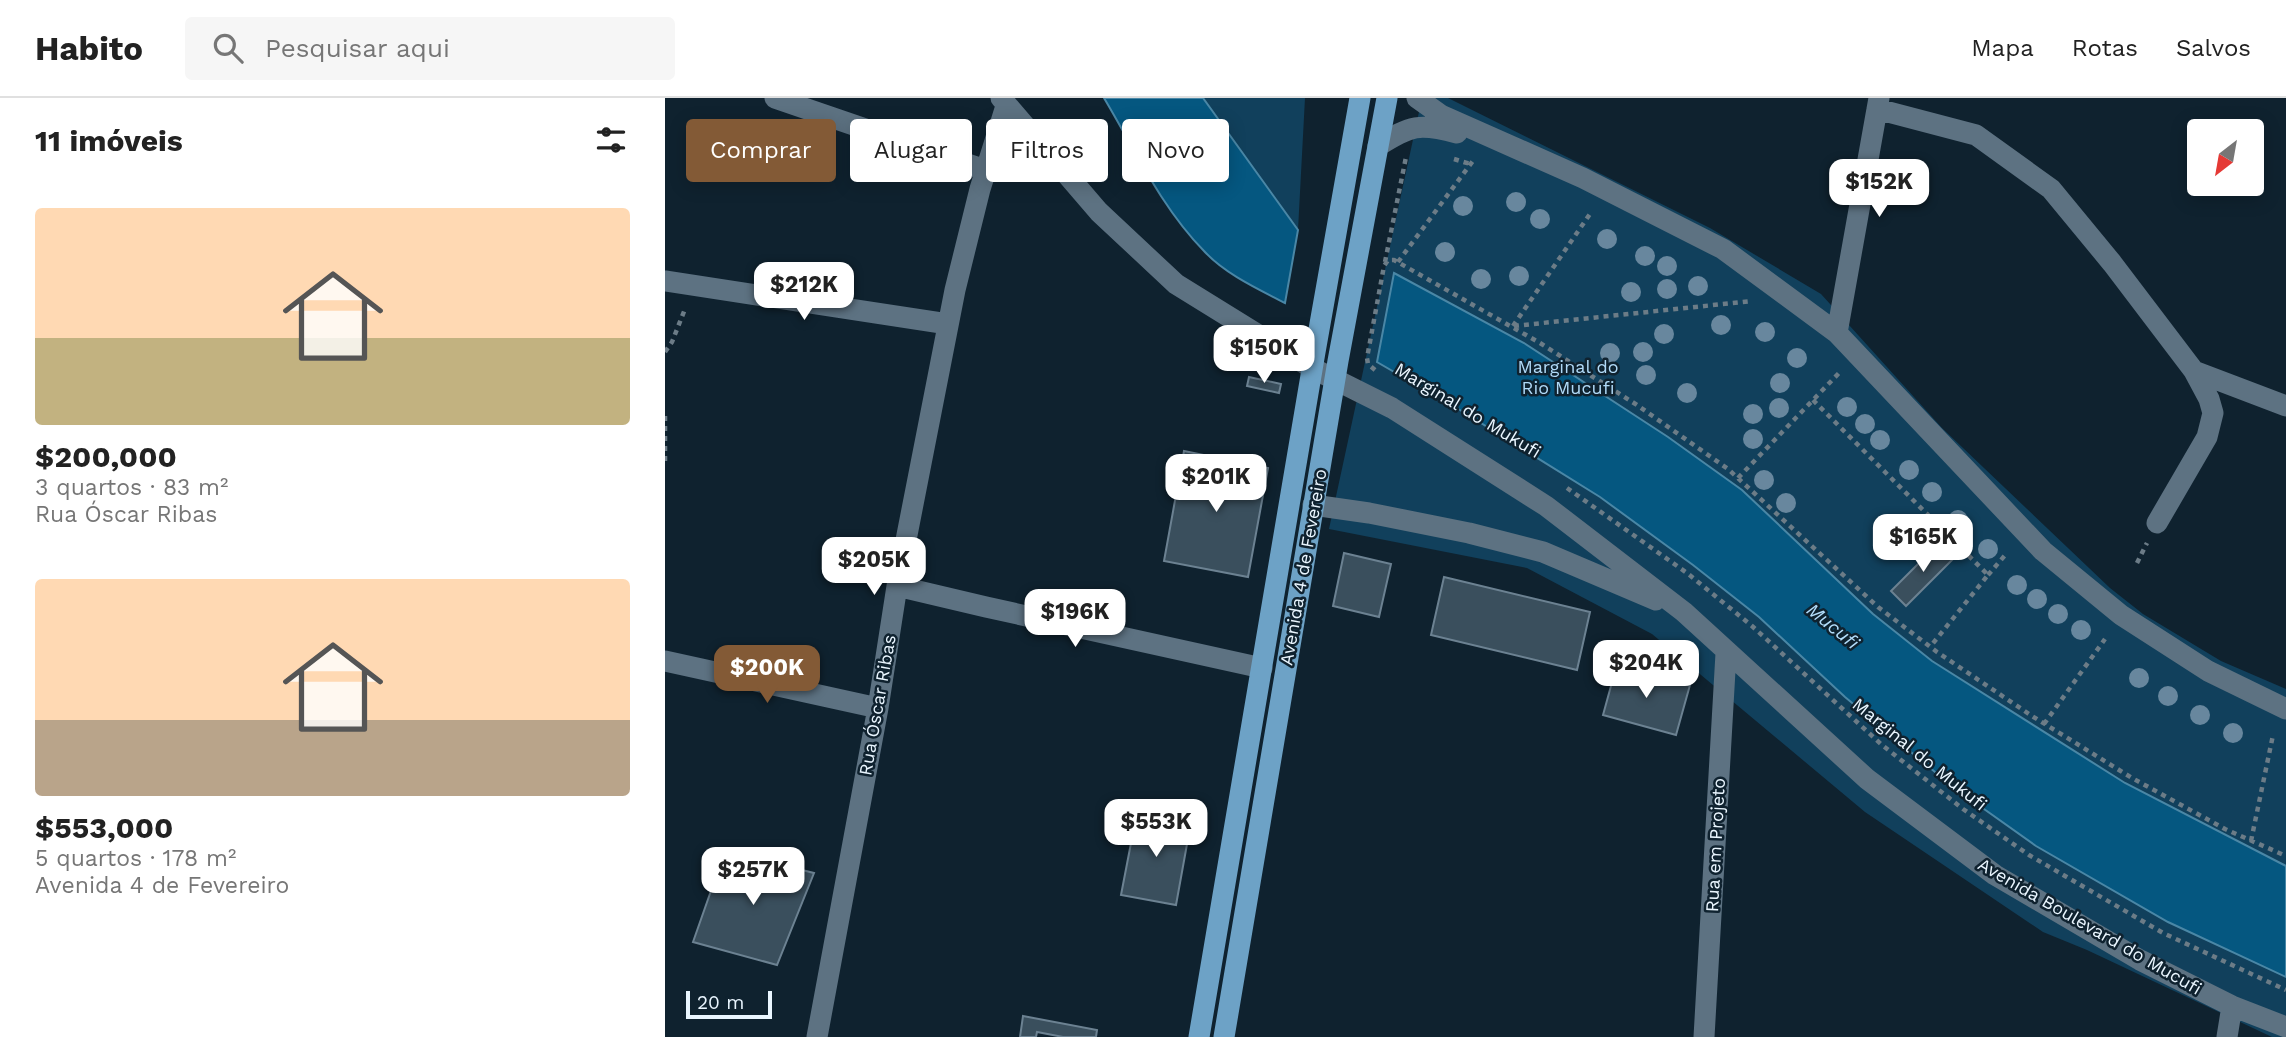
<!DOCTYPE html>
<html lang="pt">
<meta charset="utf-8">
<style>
:root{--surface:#fff;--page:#f6f6f6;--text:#222;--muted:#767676;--line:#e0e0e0;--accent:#835a36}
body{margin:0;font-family:"Work Sans",sans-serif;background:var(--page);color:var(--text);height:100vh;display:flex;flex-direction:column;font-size:26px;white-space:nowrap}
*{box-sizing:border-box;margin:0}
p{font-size:23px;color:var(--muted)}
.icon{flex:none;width:38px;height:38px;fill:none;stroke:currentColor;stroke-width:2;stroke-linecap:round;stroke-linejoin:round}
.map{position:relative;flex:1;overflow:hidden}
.side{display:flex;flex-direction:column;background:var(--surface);width:665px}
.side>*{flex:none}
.banner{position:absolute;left:21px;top:21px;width:665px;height:63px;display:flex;gap:14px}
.needle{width:46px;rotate:211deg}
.tools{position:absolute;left:1522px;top:21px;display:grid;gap:14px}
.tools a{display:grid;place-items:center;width:77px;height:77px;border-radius:7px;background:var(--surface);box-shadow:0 4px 18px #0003;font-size:35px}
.scale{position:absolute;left:21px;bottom:18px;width:86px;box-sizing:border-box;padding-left:7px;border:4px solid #eaf6ff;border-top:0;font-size:19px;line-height:24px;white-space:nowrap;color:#eaf6ff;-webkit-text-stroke:5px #0f222f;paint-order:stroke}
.price{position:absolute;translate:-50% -60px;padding:0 16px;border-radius:14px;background:#fff;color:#222;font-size:23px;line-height:46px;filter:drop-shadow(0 2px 4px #0008)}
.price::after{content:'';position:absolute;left:50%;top:42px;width:21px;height:16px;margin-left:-10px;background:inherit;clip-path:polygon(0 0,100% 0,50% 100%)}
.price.active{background:var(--accent);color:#fff}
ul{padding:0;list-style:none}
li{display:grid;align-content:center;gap:14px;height:371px;padding:0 35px}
li span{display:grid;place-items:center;height:217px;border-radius:7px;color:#555}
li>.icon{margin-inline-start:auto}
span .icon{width:126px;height:126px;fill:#fffc;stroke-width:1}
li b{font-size:30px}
h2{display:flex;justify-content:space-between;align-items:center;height:84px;padding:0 35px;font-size:30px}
.tag{padding:0 24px;border-radius:7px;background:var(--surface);box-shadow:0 4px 18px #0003;font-size:24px;line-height:63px}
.tag.active{background:var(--accent);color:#fff}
header{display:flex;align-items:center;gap:42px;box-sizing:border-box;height:98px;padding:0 35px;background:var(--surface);border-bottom:2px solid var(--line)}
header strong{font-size:33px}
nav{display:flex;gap:38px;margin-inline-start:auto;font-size:24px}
.search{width:490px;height:63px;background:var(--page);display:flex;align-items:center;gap:18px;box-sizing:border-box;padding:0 24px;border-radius:7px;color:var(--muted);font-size:26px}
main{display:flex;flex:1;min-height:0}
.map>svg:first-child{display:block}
.green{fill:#11405c}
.water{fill:#055780;stroke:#4a87a6;stroke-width:2}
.building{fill:#3a4f5d;stroke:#6c8292;stroke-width:2}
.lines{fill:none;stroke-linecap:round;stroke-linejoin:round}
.path{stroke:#6c7c87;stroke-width:4.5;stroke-dasharray:5 5;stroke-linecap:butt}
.minor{stroke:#5d7282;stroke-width:21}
.major{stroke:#6da2c6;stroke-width:21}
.tree{fill:#68879e}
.labels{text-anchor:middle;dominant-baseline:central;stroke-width:5;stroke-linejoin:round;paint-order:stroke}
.park-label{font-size:18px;fill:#b0daf8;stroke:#0f222f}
.street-label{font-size:18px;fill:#eaf6ff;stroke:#0f222f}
.water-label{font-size:19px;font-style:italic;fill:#b3ddfb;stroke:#0f222f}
</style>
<header>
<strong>Habito</strong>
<div class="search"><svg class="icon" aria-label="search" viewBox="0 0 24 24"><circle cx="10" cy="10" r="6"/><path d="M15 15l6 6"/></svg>Pesquisar aqui</div>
<nav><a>Mapa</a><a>Rotas</a><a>Salvos</a></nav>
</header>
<main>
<section class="side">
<h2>11 imóveis<svg class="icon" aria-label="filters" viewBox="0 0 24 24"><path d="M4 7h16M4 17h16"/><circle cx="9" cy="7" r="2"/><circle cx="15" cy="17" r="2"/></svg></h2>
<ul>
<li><span style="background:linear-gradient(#ffd9b3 60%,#c2b280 0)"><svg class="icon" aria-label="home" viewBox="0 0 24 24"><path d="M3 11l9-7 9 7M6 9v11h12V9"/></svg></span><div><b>$200,000</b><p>3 quartos · 83 m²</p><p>Rua Óscar Ribas</p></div></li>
<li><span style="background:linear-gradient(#ffd9b3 65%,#b9a48a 0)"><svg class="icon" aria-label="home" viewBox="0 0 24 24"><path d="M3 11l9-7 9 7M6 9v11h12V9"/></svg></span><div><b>$553,000</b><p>5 quartos · 178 m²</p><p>Avenida 4 de Fevereiro</p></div></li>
</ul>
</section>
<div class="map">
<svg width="1621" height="939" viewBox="0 0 1621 939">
<rect width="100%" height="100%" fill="#0f222f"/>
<path class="green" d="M538,0h102l-7,132z
M757,0h26l262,130 111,66 121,134 168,160 33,26 78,47 65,28v348h-14l-185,-87 -44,-18 -178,-120 -213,-178 -125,-66 -198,-39z"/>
<path class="water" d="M439,0h99l95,132 -13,73c-27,-14 -60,-29 -81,-52 -43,-44 -69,-101 -100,-153z
M729,175l130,70 144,94 74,53 131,124 59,47 193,122 161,83v111l-118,-55 -132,-76 -83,-59 -108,-90 -86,-80 -66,-52 -93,-68 -140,-87 -83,-48z"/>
<path class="building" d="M584,279l32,7 -2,9 -32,-7z
M519,353l84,17 -20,109 -84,-16z
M1276,443l15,15 -50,50 -15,-15z
M679,455l47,11 -12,53 -46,-11z
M779,479l146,35 -13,58 -146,-35z
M952,566l73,21 -14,50 -73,-20z
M472,714l54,10 -15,83 -55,-10z
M60,753l89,22 -37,92 -84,-23z
M358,918l74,14 -1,7h-33l-26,-5 -1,5h-16z"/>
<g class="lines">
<path class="path" d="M789,61l16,5
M720,164l21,-105
M733,164l77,-104
M848,228l79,-115
M849,228l238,-25
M0,254l7,-10 13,-33
M710,272l-7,-6 -1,-6 17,-92 4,-6h6l146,83 97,62 91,64 150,138 59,45 95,64 100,62 93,51 61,27
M1148,302l175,175 -58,72
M0,318v48
M1073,380l101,-105
M902,390l120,85 65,53 130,119 81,64 66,46 134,78 123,57
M1472,465l10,-20
M1323,477l19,-22
M1379,626l61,-85
M1586,743l22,-106"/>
<path class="minor" d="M110,0l210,72
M336,0l98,114 77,72 136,84 80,40 154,98 138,106 183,167 128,96 145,85 92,46 54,21
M752,0l24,17 142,63 140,71 114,84 206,218 78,64 87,56 78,38
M1212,11l99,26 75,54 61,74 82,108 15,28 4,14 -6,24 -50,86
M713,48c33,-21 41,-23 79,-13
M0,183l283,43
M1172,235l42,-235
M1529,273l92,35
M648,407l56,8 100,20 74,19 113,48
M232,488l89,21 276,61
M0,563l213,47
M152,939l61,-329 19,-122 58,-296 25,-101 26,-83
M1039,939l22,-384
M1562,939l5,-31"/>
<path class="major" d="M534,939l116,-685 45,-254
M559,939l114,-676 49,-263"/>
</g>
<g class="tree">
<circle cx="851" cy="104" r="10"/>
<circle cx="798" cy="108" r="10"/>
<circle cx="875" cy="121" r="10"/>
<circle cx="942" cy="141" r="10"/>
<circle cx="780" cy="154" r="10"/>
<circle cx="980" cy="158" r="10"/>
<circle cx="1002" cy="168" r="10"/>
<circle cx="854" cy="178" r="10"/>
<circle cx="816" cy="181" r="10"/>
<circle cx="1033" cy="188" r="10"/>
<circle cx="1002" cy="191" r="10"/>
<circle cx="966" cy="194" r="10"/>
<circle cx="1056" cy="227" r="10"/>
<circle cx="1100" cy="234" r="10"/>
<circle cx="999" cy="236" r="10"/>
<circle cx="978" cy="254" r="10"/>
<circle cx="945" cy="255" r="10"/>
<circle cx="1132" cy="260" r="10"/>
<circle cx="981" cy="277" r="10"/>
<circle cx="1115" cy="285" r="10"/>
<circle cx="1022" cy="295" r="10"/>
<circle cx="1182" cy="309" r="10"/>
<circle cx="1114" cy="310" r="10"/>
<circle cx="1088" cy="316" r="10"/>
<circle cx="1200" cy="326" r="10"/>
<circle cx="1088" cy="341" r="10"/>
<circle cx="1215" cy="342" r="10"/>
<circle cx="1244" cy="372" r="10"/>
<circle cx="1099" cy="382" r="10"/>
<circle cx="1267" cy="394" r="10"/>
<circle cx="1121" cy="405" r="10"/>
<circle cx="1293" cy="422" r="10"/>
<circle cx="1323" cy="451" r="10"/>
<circle cx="1352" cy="487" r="10"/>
<circle cx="1372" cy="501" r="10"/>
<circle cx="1393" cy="516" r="10"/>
<circle cx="1416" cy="532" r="10"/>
<circle cx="1474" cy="580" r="10"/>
<circle cx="1503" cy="598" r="10"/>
<circle cx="1535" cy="617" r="10"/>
<circle cx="1568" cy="635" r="10"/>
</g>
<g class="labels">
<g class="park-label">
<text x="903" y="268">Marginal do<tspan x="903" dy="21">Rio Mucufi</tspan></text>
</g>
<g class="street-label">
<text transform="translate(803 312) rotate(31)">Marginal do Mukufi</text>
<text transform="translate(638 469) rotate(-80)">Avenida 4 de Fevereiro</text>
<text transform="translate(212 607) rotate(-80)">Rua Óscar Ribas</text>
<text transform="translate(1255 656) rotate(39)">Marginal do Mukufi</text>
<text transform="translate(1050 747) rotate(-87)">Rua em Projeto</text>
<text transform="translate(1425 828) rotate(30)">Avenida Boulevard do Mucufi</text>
</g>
<g class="water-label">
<text transform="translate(1168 528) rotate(39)">Mucufi</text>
</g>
</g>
</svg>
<div class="tools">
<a><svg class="needle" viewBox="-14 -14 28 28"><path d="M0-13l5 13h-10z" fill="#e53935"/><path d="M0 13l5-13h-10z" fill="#767676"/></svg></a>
</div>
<div class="scale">20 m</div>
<b class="price" style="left:1214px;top:121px">$152K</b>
<b class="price" style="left:139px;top:224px">$212K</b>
<b class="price" style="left:599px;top:287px">$150K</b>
<b class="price" style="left:551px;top:416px">$201K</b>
<b class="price" style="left:1258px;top:476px">$165K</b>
<b class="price" style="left:209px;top:499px">$205K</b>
<b class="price" style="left:410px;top:551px">$196K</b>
<b class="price" style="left:981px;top:602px">$204K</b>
<b class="price active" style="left:102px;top:607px">$200K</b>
<b class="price" style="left:491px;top:761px">$553K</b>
<b class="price" style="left:88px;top:809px">$257K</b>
<div class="banner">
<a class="tag active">Comprar</a>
<a class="tag">Alugar</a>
<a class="tag">Filtros</a>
<a class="tag">Novo</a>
</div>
</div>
</main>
